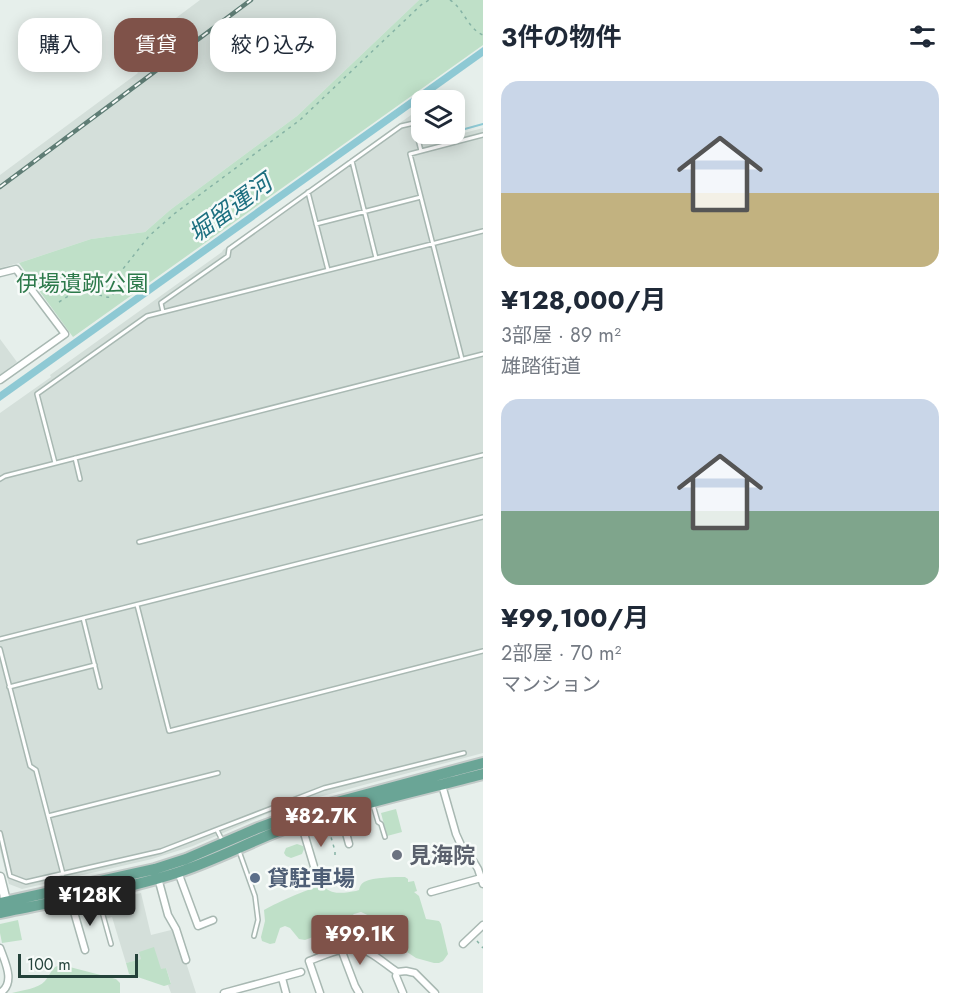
<!DOCTYPE html>
<html lang="ja">
<meta charset="utf-8">
<style>
:root{--surface:#fff;--page:#f2f2f3;--text:#1f2937;--muted:#747a83;--accent:#7f5249}
body{margin:0;font-family:Jost,"Noto Sans JP",sans-serif;background:var(--page);color:var(--text);height:100vh;display:flex;flex-direction:column;font-size:22px;white-space:nowrap}
*{box-sizing:border-box;margin:0}
p{font-size:20px;color:var(--muted)}
.icon{flex:none;width:33px;height:33px;fill:none;stroke:currentColor;stroke-width:2;stroke-linecap:round;stroke-linejoin:round}
.map{position:relative;flex:1;overflow:hidden}
.panel{display:flex;flex-direction:column;background:var(--surface);width:474px}
.panel>*{flex:none}
.guide{position:absolute;left:18px;top:18px;width:375px;height:54px;display:flex;gap:12px}
.buttons{position:absolute;left:411px;top:90px;display:grid;gap:12px}
.buttons a{display:grid;place-items:center;width:54px;height:54px;border-radius:12px;background:var(--surface);box-shadow:0 3px 15px #0003;font-size:30px}
.scale{position:absolute;left:18px;bottom:15px;width:120px;box-sizing:border-box;padding-left:6px;border:3px solid #24423a;border-top:0;font-size:16px;line-height:21px;white-space:nowrap;color:#24423a;-webkit-text-stroke:4px #f7fbf9;paint-order:stroke}
.price{position:absolute;translate:-50% -51px;padding:0 14px;border-radius:6px;background:var(--accent);color:#fff;font-size:20px;line-height:39px;filter:drop-shadow(0 2px 3px #0008)}
.price::after{content:'';position:absolute;left:50%;top:36px;width:18px;height:14px;margin-left:-9px;background:inherit;clip-path:polygon(0 0,100% 0,50% 100%)}
.price.current{background:#222;color:#fff}
ul{padding:0;list-style:none}
li{display:grid;align-content:center;gap:12px;height:318px;padding:0 18px}
li span{display:grid;place-items:center;height:186px;border-radius:18px;color:#555}
li>.icon{margin-inline-start:auto}
span .icon{width:108px;height:108px;fill:#fffc;stroke-width:1}
li b{font-size:26px}
h2{display:flex;justify-content:space-between;align-items:center;height:72px;padding:0 18px;font-size:26px}
.tag{padding:0 21px;border-radius:18px;background:var(--surface);box-shadow:0 3px 15px #0003;font-size:21px;line-height:54px}
.tag.current{background:var(--accent);color:#fff}
main{display:flex;flex:1;min-height:0}
.map>svg:first-child{display:block}
.built{fill:#d4dfda}
.green{fill:#bfe0c8}
.water{fill:#8ec9d4}
.lines{fill:none;stroke-linecap:round;stroke-linejoin:round}
.stream{stroke:#8ec9d4;stroke-width:2}
.service-casing{stroke:#a8b8b2;stroke-width:6}
.minor-casing{stroke:#a8b8b2;stroke-width:9}
.tertiary-casing{stroke:#a8b8b2;stroke-width:11}
.primary-casing{stroke:#c2cac8;stroke-width:14}
.path{stroke:#86b3a5;stroke-width:1.5;stroke-dasharray:3 4.5;stroke-linecap:butt}
.service{stroke:#fff;stroke-width:3}
.minor{stroke:#fff;stroke-width:6}
.tertiary{stroke:#fff;stroke-width:8}
.primary{stroke:#6aa596;stroke-width:10}
.rail-casing{stroke:#5f7d75;stroke-width:4.5}
.rail{stroke:#f7fbf9;stroke-width:2;stroke-dasharray:7;stroke-linecap:butt}
.worship-dot{fill:#6b7280;stroke:#f7fbf9;stroke-width:2}
.service-dot{fill:#5c6f8a;stroke:#f7fbf9;stroke-width:2}
.labels{text-anchor:middle;dominant-baseline:central;stroke-width:5;stroke-linejoin:round;paint-order:stroke}
.park-label{font-size:22px;fill:#2d7a4b;stroke:#f7fbf9}
.worship-label{font-size:22px;font-weight:bold;fill:#5b616d;stroke:#f7fbf9;text-anchor:start}
.service-label{font-size:22px;font-weight:bold;fill:#4e5e75;stroke:#f7fbf9;text-anchor:start}
.water-label{font-size:24px;font-style:italic;fill:#1c6f80;stroke:#f7fbf9}
</style>
<main>
<div class="map">
<svg width="483" height="993" viewBox="0 0 483 993">
<rect width="100%" height="100%" fill="#e6efeb"/>
<path class="built" d="M200,0h219l-122,116 -127,94 -25,22 -54,7 -72,24 -19,5v-93l138,-102 -13,-17z
M418,110l3,15 1,9h2l2,9 57,-15v625l-179,48 -37,13 -74,32 -41,13 -130,30 -13,-5 -9,-34v-437l51,-36 -1,-2 172,-123 1,-2z
M0,339l17,23 -17,13z
M141,893l10,42 24,-6 21,64h-25l-3,-8 3,-2 -5,-15 -5,2 -20,-11 -15,4 -14,-46 -6,2 -5,-17z"/>
<path class="green" d="M419,0h64v45l-410,292 -54,-74 72,-24 54,-7 25,-22 127,-94z
M396,809l6,23 -15,4 -6,-23z
M297,844l6,2 1,3 -2,5 -11,4 -5,-2 -2,-3 2,-5z
M405,877l3,2v3l6,-1 3,10 -3,1 5,4 7,23 13,2 2,3 7,30 -5,7 -4,2h-5l-18,-5 -27,-18 -4,-7 -5,-12 -19,-9 -7,2 -17,14 -32,12 -6,-1 -9,-11 -5,-2 -5,2 -5,15 -5,1 -8,-3 -1,-4 4,-16 -1,-11c6,-4 49,-24 56,-23 6,0 8,4 13,5 7,2 16,0 23,-1l3,-1c1,-4 2,-6 5,-8 10,-5 30,-5 41,-5z
M18,920l4,20 -20,3 -2,-10v-9z
M154,947l7,22 5,-1 5,16 -7,2 -35,-12 -3,-11 15,-4 -2,-7z
M62,965l54,14 4,4v10h-108c10,-3 26,-4 33,-12 7,-8 6,-15 17,-16z"/>
<path class="water" d="M483,47v9l-483,345v-9z"/>
<g class="lines">
<path class="stream" d="M415,101l6,7
M421,111h1
M454,132l29,-8
M427,134l1,2 4,2 17,-4"/>
<defs>
<path id="service" d="M352,161l24,97
M308,192l20,78
M316,224l105,-27
M163,312l-2,-9 67,-47 1,-7 172,-123 13,-3 7,28
M462,359l-52,-205 73,-19
M75,458l5,21
M55,463l-18,-69 110,-78 336,-85
M0,479l5,-3 478,-122
M139,542l344,-87
M137,605l32,126 314,-80
M83,618l17,69
M0,639l483,-122
M0,649l30,117 6,4 27,104
M9,687l86,-22
M373,805l5,17 3,2 4,13
M48,816l170,-43
M217,830l6,12
M0,833l10,43 16,6 135,-31 163,-63 140,-35
M239,851l16,45 3,24 -4,16
M98,897l13,47"/>
<path id="minor" d="M0,273l16,-4 49,65 -65,46
M442,785l14,49 5,11 8,9 9,15 5,15
M340,811l9,33
M301,823l14,47
M178,872l20,54 15,-6
M158,878l10,37 8,14 10,31
M431,892l50,-14
M70,898l15,52
M463,944l20,-19
M0,948c5,14 16,35 0,45
M341,949l14,37 4,7
M282,978l4,15
M224,993l77,-21
M320,993l-11,-32c19,-7 41,-19 61,-8 9,5 18,13 27,19
M403,993l-7,-17 1,-4 9,-1 9,2 20,20"/>
<path id="tertiary" d="M0,877l7,28"/>
<path id="primary" d="M0,903l155,-34 31,-10 72,-31 49,-18 176,-47
M0,913c56,-12 114,-21 170,-38 44,-13 84,-36 127,-51 61,-20 124,-34 186,-50"/>
</defs>
<use href="#service" class="service-casing"/>
<use href="#minor" class="minor-casing"/>
<use href="#tertiary" class="tertiary-casing"/>
<use href="#primary" class="primary-casing"/>
<path class="path" d="M450,0c14,9 18,29 33,35
M59,302l11,-7 -2,-6c5,-1 10,-3 15,-2 10,2 18,12 28,10l3,-4 -1,-9 2,-5 34,-43 25,-22 126,-94 121,-115 8,-5
M327,823l8,28v8
M477,941l6,7"/>
<use href="#service" class="service"/>
<use href="#minor" class="minor"/>
<use href="#tertiary" class="tertiary"/>
<use href="#primary" class="primary"/>
<defs>
<path id="rail" d="M0,187l251,-187"/>
</defs>
<use href="#rail" class="rail-casing"/>
<use href="#rail" class="rail"/>
</g>
<circle class="worship-dot" cx="397" cy="855" r="6"/>
<circle class="service-dot" cx="255" cy="878" r="6"/>
<g class="labels">
<g class="park-label">
<text x="82" y="283">伊場遺跡公園</text>
</g>
<g class="worship-label">
<text x="409" y="855">見海院</text>
</g>
<g class="service-label">
<text x="267" y="878">貸駐車場</text>
</g>
<g class="water-label">
<text transform="translate(230 208) rotate(-36)">堀留運河</text>
</g>
</g>
</svg>
<div class="buttons">
<a><svg class="icon" aria-label="layers" viewBox="0 0 24 24"><path d="M12 4l9 5-9 5-9-5zM3 14l9 5 9-5"/></svg></a>
</div>
<div class="scale">100 m</div>
<b class="price" style="left:321px;top:848px">¥82.7K</b>
<b class="price current" style="left:90px;top:927px">¥128K</b>
<b class="price" style="left:360px;top:966px">¥99.1K</b>
<div class="guide">
<a class="tag">購入</a>
<a class="tag current">賃貸</a>
<a class="tag">絞り込み</a>
</div>
</div>
<section class="panel">
<h2>3件の物件<svg class="icon" aria-label="filters" viewBox="0 0 24 24"><path d="M4 7h16M4 17h16"/><circle cx="9" cy="7" r="2"/><circle cx="15" cy="17" r="2"/></svg></h2>
<ul>
<li><span style="background:linear-gradient(#c9d6e8 60%,#c2b280 0)"><svg class="icon" aria-label="home" viewBox="0 0 24 24"><path d="M3 11l9-7 9 7M6 9v11h12V9"/></svg></span><div><b>¥128,000/月</b><p>3部屋 · 89 m²</p><p>雄踏街道</p></div></li>
<li><span style="background:linear-gradient(#c9d6e8 60%,#7fa58c 0)"><svg class="icon" aria-label="home" viewBox="0 0 24 24"><path d="M3 11l9-7 9 7M6 9v11h12V9"/></svg></span><div><b>¥99,100/月</b><p>2部屋 · 70 m²</p><p>マンション</p></div></li>
</ul>
</section>
</main>
